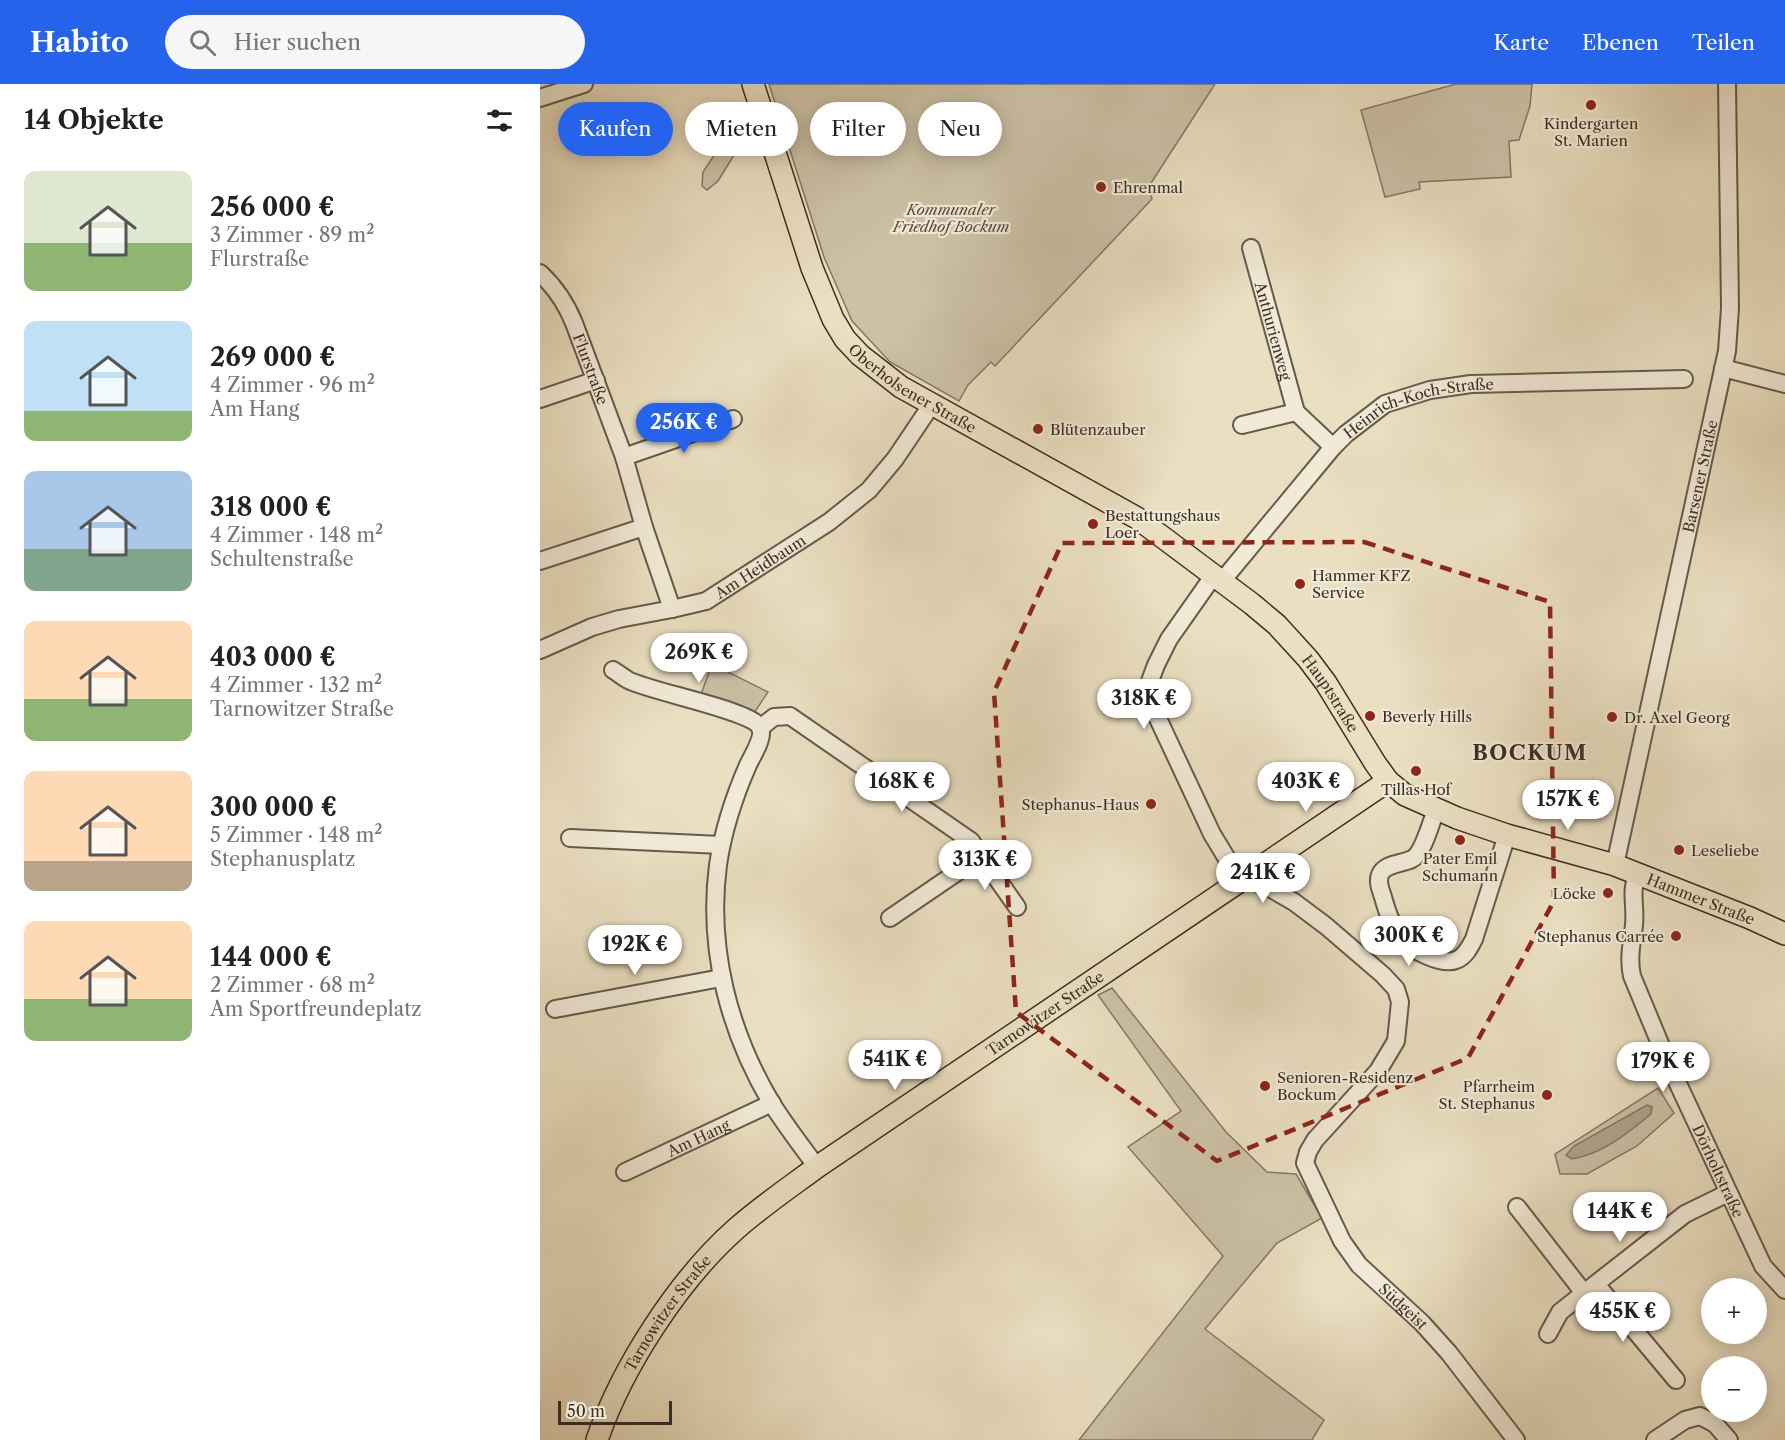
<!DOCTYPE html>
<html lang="de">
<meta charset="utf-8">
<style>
:root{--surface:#fff;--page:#f6f6f6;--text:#222;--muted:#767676;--accent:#2563eb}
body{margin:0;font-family:"Libre Caslon Text",serif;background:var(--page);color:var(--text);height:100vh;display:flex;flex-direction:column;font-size:22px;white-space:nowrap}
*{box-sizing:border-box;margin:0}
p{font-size:20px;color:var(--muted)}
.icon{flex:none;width:33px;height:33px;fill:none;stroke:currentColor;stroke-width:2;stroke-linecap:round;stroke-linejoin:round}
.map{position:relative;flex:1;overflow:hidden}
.side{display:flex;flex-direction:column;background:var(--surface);width:540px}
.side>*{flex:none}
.hud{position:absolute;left:18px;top:18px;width:570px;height:54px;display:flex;gap:12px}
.tools{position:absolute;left:1161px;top:1194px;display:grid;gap:12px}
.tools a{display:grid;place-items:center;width:66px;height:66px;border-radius:50%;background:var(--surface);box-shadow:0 3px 15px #0003;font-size:30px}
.scale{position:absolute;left:18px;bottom:15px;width:114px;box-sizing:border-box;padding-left:6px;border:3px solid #3b2e24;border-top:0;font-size:16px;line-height:21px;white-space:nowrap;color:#3b2e24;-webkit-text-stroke:4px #f1ead7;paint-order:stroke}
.price{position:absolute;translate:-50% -51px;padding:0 14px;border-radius:21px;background:#fff;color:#222;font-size:20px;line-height:39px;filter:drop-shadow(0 2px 3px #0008)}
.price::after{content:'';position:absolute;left:50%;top:36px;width:18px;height:14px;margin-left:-9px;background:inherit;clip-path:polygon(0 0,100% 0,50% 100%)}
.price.current{background:var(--accent);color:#fff}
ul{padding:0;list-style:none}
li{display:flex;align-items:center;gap:18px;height:150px;padding:0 24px}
li span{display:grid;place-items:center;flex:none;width:168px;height:120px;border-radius:12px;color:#555}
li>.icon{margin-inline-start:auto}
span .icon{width:72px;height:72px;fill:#fffc;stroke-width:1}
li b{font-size:26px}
h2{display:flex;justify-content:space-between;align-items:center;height:72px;padding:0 24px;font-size:26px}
.chip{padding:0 21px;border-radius:27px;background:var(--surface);box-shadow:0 3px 15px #0003;font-size:21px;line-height:54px}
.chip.current{background:var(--accent);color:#fff}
header{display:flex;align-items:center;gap:36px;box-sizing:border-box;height:84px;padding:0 30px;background:var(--accent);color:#fff}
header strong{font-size:28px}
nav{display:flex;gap:33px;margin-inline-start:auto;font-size:21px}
.search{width:420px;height:54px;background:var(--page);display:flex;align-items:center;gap:15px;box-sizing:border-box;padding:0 21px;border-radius:33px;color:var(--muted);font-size:22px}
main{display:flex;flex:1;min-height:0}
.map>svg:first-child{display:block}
.green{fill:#ccc1a6;stroke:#847865;stroke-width:1.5}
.water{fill:#aea38c;stroke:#807462;stroke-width:1.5}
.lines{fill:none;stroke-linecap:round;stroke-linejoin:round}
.minor-casing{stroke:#675a4b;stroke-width:20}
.major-casing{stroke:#3b2e24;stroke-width:24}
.minor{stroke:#f1ead7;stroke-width:16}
.major{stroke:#eadfc1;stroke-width:21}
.marked{fill:none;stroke:#8f2418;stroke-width:4.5;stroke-dasharray:12 8;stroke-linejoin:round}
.poi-dot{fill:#8f2418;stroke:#f1ead7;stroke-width:2}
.labels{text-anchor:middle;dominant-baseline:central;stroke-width:4.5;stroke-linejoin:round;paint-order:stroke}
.poi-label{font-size:15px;fill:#3b2e24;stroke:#f1ead7;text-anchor:start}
.park-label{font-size:15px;font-style:italic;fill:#584b3e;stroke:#f1ead7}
.street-label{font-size:15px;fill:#3b2e24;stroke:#f1ead7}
.district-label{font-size:21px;font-weight:bold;letter-spacing:1.5px;fill:#3b2e24;stroke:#f1ead7}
</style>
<header>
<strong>Habito</strong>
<div class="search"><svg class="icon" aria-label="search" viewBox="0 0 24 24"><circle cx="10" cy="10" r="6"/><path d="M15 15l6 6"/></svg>Hier suchen</div>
<nav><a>Karte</a><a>Ebenen</a><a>Teilen</a></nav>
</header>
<main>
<section class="side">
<h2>14 Objekte<svg class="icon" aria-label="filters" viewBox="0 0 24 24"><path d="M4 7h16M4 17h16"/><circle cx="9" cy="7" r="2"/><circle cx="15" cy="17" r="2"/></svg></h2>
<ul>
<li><span style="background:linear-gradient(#dfe7d0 60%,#8fb573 0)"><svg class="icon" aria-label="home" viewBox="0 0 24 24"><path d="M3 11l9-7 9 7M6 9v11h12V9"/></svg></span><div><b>256 000 €</b><p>3 Zimmer · 89 m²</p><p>Flurstraße</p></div></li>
<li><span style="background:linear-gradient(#bfe0f5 75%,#8fb573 0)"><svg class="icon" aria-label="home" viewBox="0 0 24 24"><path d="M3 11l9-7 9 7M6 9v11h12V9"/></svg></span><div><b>269 000 €</b><p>4 Zimmer · 96 m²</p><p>Am Hang</p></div></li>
<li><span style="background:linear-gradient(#a9c7e8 65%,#7fa58c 0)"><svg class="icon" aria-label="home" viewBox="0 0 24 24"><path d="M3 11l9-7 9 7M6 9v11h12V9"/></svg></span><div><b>318 000 €</b><p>4 Zimmer · 148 m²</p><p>Schultenstraße</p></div></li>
<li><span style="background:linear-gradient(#ffd9b3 65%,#8fb573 0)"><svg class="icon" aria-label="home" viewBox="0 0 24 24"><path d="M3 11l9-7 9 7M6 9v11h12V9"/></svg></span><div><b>403 000 €</b><p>4 Zimmer · 132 m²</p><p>Tarnowitzer Straße</p></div></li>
<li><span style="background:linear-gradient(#ffd9b3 75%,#b9a48a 0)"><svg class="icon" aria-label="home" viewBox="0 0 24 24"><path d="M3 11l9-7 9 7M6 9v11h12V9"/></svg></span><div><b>300 000 €</b><p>5 Zimmer · 148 m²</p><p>Stephanusplatz</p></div></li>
<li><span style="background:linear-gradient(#ffd9b3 65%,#8fb573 0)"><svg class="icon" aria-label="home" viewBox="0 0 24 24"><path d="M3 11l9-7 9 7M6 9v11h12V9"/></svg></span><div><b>144 000 €</b><p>2 Zimmer · 68 m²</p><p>Am Sportfreundeplatz</p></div></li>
</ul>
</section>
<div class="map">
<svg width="1245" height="1356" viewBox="0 0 1245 1356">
<rect width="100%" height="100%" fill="#eadfc1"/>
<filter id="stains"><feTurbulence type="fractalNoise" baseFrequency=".00333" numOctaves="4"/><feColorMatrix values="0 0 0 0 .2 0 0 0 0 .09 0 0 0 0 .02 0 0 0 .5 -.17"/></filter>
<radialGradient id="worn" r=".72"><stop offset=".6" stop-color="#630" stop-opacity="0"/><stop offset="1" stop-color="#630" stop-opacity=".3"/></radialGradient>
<path class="green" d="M229,0h446l-62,96 -4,7 3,12 -157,167 -4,-4 -23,23 -9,16 -69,-39 -38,-41 -28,-64z
M916,0h76l-2,22 -11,34 -10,1 2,36 -92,5 1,7 -35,8 -24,-87z
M203,28l6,19 -31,50 -11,9 -5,-4 1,-14z
M172,580l56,28 -14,21 -54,-16z
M572,904l114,144 41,40 29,2 26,44 -45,25 -72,86 119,91 -12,20h-233l144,-184 -95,-109 53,-36 -83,-116z
M1118,1004l16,25 -37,33 -50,28h-27l-5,-20z"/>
<path class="water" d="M1107,1021l5,2 -1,7c-24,20 -49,40 -79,45l-6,-4 8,-9z"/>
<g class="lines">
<defs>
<g id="minor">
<path d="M0,14l44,-14"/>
<path id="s1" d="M711,164l45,164 37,35"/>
<path id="s2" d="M0,189c16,15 26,30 34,50l50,134 20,70 28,82"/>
<path d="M1183,284l62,16"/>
<path d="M0,315l56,-19"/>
<path d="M702,341l54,-13"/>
<path d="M84,373l109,-38"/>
<path d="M0,477l104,-34"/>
<path id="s3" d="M674,491l-45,64 -13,26 -6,16 4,29 58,124 20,33 13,11 23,9 26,15 32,24 57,49 13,14 4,13 -4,39 -18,30 -63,69 -7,12 -3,11 37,78 17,24 63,58 27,30 67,87"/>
<path id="s4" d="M682,497l111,-134 13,-13 39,-30 45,-14 41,-6 213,-5"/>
<path id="s5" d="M0,566l52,-23 27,-8 53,-10 34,-8 123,-79 40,-32 26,-31 37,-55"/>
<path d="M73,586c5,3 10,7 15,10 23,12 122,30 132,47 5,10 -8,29 -12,38 -14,32 -25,66 -30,100 -11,84 11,167 54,239 14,22 30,43 45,63"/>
<path d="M220,644l14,-11 16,-1 181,125 10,15 -91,62"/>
<path d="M896,726c-5,12 -13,44 -24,49 -9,5 -28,4 -32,16 -3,7 1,16 3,22 4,15 9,30 19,42 9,11 40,27 54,21 9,-3 14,-13 18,-21l33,-104"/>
<path d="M30,754l151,7"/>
<path d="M441,772l36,51"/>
<path id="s6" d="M1075,781l112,-514 3,-43 -3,-224"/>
<path id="s7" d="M1097,790c-7,19 -1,32 -3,51 -2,18 -6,33 -2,51l34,82 97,208 22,24"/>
<path d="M15,925l166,-31"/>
<path id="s8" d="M85,1088l147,-69"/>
<path d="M977,1123l67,86"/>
<path d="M1056,1200l80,96"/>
<path d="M1008,1250l12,-22 24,-19 101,-79 43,-21"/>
<path d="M1115,1356l30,-20 15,-4 15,8 14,16"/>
</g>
<g id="major">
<path id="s9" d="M213,0l59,184 21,51 12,20 15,16 41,32 236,131 115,86 25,21 31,34 18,24 49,80 13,18 17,14 52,23 50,17 108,30 135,53 35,16"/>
<path id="s10" d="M57,1356c25,-73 82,-161 140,-212 25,-22 53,-41 80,-61l571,-386"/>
</g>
</defs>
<use href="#minor" class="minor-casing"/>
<use href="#major" class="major-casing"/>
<use href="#minor" class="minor"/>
<use href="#major" class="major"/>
</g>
<path class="marked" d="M824,458l186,60 4,299 -86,157 -251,103 -201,-149 -22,-320 68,-149z"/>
<g class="poi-dot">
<circle cx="1051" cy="21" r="6"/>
<circle cx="561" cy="103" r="6"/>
<circle cx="498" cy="345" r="6"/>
<circle cx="553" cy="440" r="6"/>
<circle cx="760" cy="500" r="6"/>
<circle cx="830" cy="632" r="6"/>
<circle cx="1072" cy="633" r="6"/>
<circle cx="876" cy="687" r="6"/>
<circle cx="611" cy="720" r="6"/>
<circle cx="920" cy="756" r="6"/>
<circle cx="1139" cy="766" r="6"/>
<circle cx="1068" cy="809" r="6"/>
<circle cx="1136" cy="852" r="6"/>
<circle cx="725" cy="1002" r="6"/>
<circle cx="1007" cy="1011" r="6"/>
</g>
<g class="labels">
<g class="poi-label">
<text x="1051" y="39" text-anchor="middle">Kindergarten<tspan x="1051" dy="17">St. Marien</tspan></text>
<text x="573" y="103">Ehrenmal</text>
<text x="510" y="345">Blütenzauber</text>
<text x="565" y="431">Bestattungshaus<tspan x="565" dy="17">Loer</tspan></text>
<text x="772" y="491">Hammer KFZ<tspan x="772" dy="17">Service</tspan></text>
<text x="842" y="632">Beverly Hills</text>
<text x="1084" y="633">Dr. Axel Georg</text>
<text x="876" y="705" text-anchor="middle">Tillas Hof</text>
<text x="599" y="720" text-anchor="end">Stephanus-Haus</text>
<text x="1151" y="766">Leseliebe</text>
<text x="920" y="774" text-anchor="middle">Pater Emil<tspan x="920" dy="17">Schumann</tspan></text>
<text x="1056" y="809" text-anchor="end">Löcke</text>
<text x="1124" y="852" text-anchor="end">Stephanus Carrée</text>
<text x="737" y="993">Senioren-Residenz<tspan x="737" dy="17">Bockum</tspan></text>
<text x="995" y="1002" text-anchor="end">Pfarrheim<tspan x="995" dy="17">St. Stephanus</tspan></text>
</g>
<g class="park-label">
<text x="411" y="125">Kommunaler<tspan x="411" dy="17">Friedhof Bockum</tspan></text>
</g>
<g class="street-label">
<text stroke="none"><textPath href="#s1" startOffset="86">Anthurienweg</textPath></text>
<text stroke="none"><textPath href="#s2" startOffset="110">Flurstraße</textPath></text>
<text stroke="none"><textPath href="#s9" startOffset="356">Oberholsener Straße</textPath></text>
<text stroke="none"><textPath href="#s4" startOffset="272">Heinrich-Koch-Straße</textPath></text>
<text stroke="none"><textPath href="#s6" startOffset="398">Barsener Straße</textPath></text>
<text stroke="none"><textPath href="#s5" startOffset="238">Am Heidbaum</textPath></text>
<text stroke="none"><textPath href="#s9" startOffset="879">Hauptstraße</textPath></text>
<text stroke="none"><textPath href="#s9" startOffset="1320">Hammer Straße</textPath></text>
<text stroke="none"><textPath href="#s10" startOffset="632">Tarnowitzer Straße</textPath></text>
<text stroke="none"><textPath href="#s8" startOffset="81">Am Hang</textPath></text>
<text stroke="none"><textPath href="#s7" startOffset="316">Dörholtstraße</textPath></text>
<text stroke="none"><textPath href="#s3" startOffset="918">Südgeist</textPath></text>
<text stroke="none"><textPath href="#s10" startOffset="146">Tarnowitzer Straße</textPath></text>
</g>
<g class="district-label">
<text x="990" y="668">BOCKUM</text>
</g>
</g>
<rect width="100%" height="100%" filter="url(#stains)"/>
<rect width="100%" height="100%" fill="url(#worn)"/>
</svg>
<div class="tools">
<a>+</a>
<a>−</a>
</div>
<div class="scale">50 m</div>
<b class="price current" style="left:144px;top:370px">256K €</b>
<b class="price" style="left:159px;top:600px">269K €</b>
<b class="price" style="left:604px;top:646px">318K €</b>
<b class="price" style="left:362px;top:729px">168K €</b>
<b class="price" style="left:766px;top:729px">403K €</b>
<b class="price" style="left:1028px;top:747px">157K €</b>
<b class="price" style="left:445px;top:807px">313K €</b>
<b class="price" style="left:723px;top:820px">241K €</b>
<b class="price" style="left:869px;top:883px">300K €</b>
<b class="price" style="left:95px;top:892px">192K €</b>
<b class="price" style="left:355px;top:1007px">541K €</b>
<b class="price" style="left:1123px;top:1009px">179K €</b>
<b class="price" style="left:1080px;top:1159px">144K €</b>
<b class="price" style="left:1083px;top:1259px">455K €</b>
<div class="hud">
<a class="chip current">Kaufen</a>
<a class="chip">Mieten</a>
<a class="chip">Filter</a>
<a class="chip">Neu</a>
</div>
</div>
</main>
